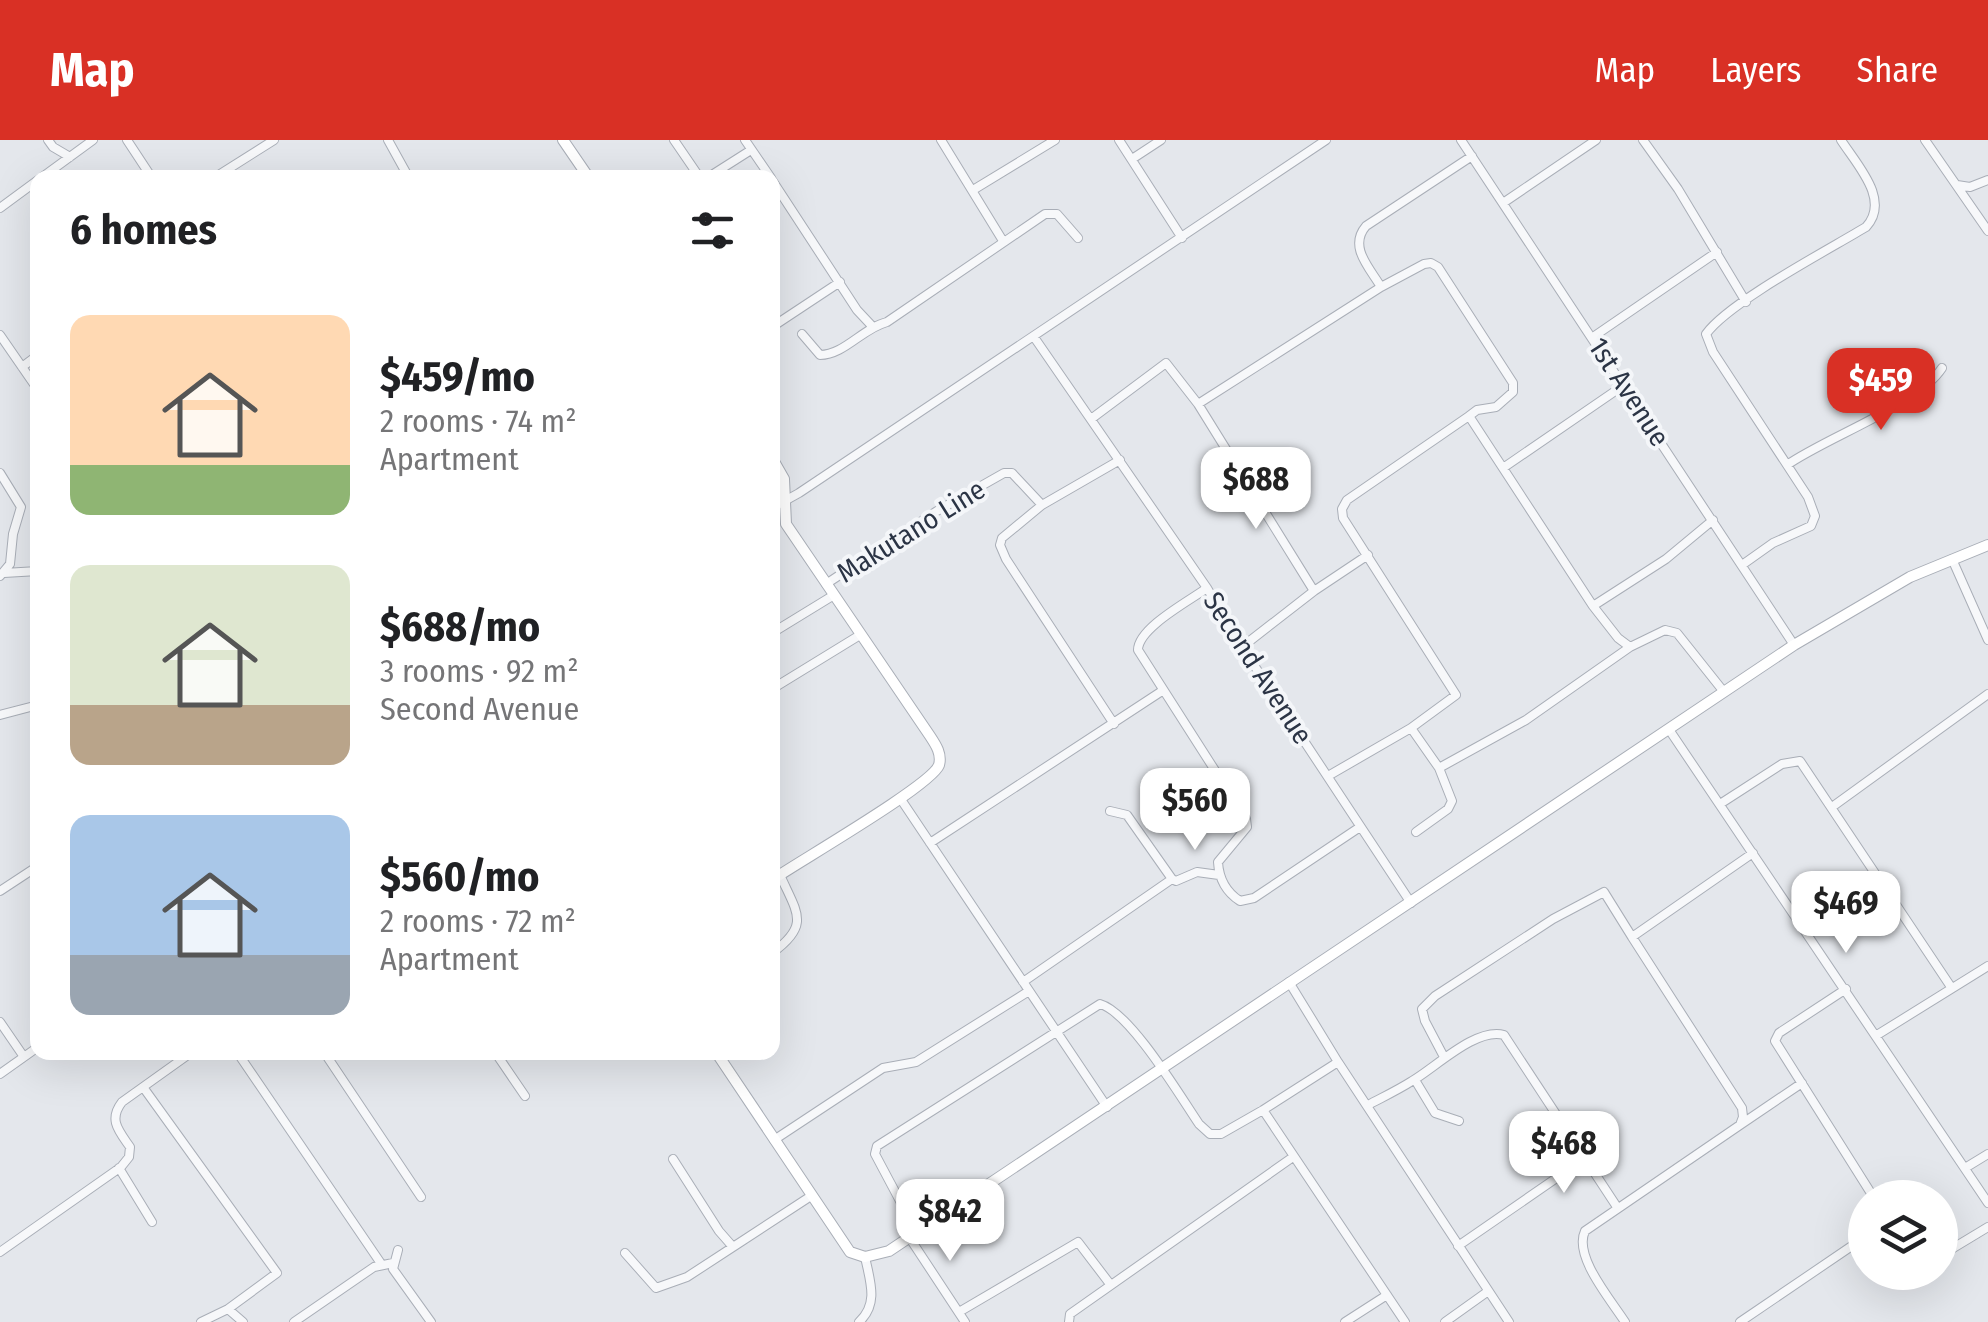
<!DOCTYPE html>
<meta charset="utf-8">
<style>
:root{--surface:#fff;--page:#f6f6f6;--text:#202124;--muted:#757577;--accent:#d93025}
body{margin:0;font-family:"Fira Sans Condensed",sans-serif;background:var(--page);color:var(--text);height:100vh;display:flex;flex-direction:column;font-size:38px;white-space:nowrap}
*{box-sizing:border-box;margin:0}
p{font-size:32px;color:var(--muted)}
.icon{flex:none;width:55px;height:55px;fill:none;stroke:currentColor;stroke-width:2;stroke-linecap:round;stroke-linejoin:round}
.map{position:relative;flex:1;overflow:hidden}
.side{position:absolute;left:30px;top:30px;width:750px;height:890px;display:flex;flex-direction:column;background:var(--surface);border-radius:20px;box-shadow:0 10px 40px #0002}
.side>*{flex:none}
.controls{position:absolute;left:1848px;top:1040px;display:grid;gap:20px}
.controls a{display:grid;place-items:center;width:110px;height:110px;border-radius:50%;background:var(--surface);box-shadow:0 10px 40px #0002;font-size:50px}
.price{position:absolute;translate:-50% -85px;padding:0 22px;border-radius:20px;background:#fff;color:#222;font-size:32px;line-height:65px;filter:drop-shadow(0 2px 5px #0008)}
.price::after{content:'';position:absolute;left:50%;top:60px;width:30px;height:22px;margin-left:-15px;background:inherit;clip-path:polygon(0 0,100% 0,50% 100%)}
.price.active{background:var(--accent);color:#fff}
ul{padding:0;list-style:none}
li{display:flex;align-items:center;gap:30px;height:250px;padding:0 40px}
li span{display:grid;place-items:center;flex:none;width:280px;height:200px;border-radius:20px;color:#555}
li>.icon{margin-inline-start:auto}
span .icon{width:120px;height:120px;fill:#fffc;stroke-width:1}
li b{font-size:42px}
h2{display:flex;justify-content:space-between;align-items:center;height:120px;padding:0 40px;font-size:42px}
header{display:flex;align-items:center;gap:60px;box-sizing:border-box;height:140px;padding:0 50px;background:var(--accent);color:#fff}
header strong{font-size:48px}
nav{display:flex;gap:55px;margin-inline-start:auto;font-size:35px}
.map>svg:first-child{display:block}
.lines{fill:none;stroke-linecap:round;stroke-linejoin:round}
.street-casing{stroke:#a9aeb7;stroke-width:10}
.secondary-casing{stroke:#a9aeb7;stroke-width:12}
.street{stroke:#f7f8fa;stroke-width:8}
.secondary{stroke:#fff;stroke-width:10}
.labels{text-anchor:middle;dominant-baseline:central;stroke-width:8;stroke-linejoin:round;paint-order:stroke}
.street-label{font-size:28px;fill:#2b3445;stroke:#f4f6f9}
</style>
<header>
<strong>Map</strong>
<nav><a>Map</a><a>Layers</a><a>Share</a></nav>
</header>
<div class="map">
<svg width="1988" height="1182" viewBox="0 0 1988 1182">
<rect width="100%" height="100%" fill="#e4e7ec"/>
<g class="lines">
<defs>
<path id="street" d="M48,0l5,7 17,10
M127,0l25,38
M388,0l21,38
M674,0l26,38
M745,0l26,38
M941,0l62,101
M1119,0l63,98
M1461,0l333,505
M1643,0l35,49 68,113
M1925,0l63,91
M1472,16l-106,70c-18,21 4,42 15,61l43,-23 7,-1 7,4 75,116v9l-17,15 -19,3 -8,6 124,190 25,32 12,9 35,-17 12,3 47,59
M1132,19l29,-19
M41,38l52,-38
M214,38l60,-38
M707,38l44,-28
M772,40l85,130 15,16
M1957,45l13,2 18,-7
M973,50l82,-50
M1503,63l93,-63
M0,68l38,-28
M772,187l68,-45
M802,194l18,21c24,0 43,-27 67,-33l158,-108h12l21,24
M0,195l38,55
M1034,197l173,251 35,59 169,256
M1593,197l124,-85
M22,227l16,-12
M1198,264l183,-117
M1091,279l75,-56 32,41 116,187 -72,56
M1787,325c40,-28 131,-60 155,-97
M1503,328l121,-83
M0,333l21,34 -8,27 -3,30 -10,12
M772,368l27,-15 527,-353
M1952,419l36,81
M1742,425l31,-22 38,-17 4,-10 -7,-19 -95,-145 -7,-18c23,-32 122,-84 160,-107 25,-27 -9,-62 -25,-87
M4,433l34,-2
M826,444l111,-73 67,-38h8l30,32
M1207,448c-18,13 -69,40 -69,62l108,169 1,8 -29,35c1,17 8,30 22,39l14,-3 106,-71
M1314,451l54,-36
M1593,466l73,-47 47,-39
M772,493l62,-38
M772,549l88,-54
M0,575l38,-10
M1114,584l-108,-165 -6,-14 2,-7 40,-33 78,-45
M1411,588l28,40 13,33 -4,8 -32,23
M1670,591l318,472
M1439,628l87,-48 104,-73
M1328,636l83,-48 45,-33 -113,-177 -1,-9 5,-9 122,-84
M900,658l207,309
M1720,664l62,-40 18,-3 151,226
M1832,667l156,-113
M1110,671l17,4 45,64 4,2 21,-9 22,3
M930,703l232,-152
M0,751l38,-25
M772,813c39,-28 25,-40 8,-78
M1023,842l149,-103
M1289,842l49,80 171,260
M1846,849l-67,44 -4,8 99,157
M0,882l24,35
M1877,895l111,-69
M237,912l145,213
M324,912l97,145
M495,912l30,44
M1444,917l-19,-36 -3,-12 13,-13 118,-77 51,-27 28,45
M1338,922l-75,48 142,212
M0,934l38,-27
M1415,940l20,33 24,8
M143,947l134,186 -49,36 -27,13
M1368,965c15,-8 30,-15 44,-24 23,-13 64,-54 92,-46l113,172
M1740,985l62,-42
M774,1000l109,-72 33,-6 113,-71
M673,1019l46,72 14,16 78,-51
M119,1028l33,54
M1965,1028l23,-14
M916,1091l-41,-77 2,-8 223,-142c30,8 80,92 99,120l11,10h11l42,-24
M909,1097l56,85
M1458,1106l126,-87
M398,1110l-5,19 38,53
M0,1112l121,-85 8,-10 1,-10c-11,-16 -22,-27 -8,-45l70,-50
M625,1113l31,35 31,-11 46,-30
M1940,1116l48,-29
M228,1169l15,13
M959,1172l119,-70 32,42
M294,1182l80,-55 19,-4
M859,1182c20,-18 11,-41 6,-65
M1069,1182l1,-8 223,-157
M1345,1182l42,-27
M1445,1182l42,-30
M1625,1182c-14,-22 -52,-66 -40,-91l155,-106 3,-8 -1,-9 -110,-171 121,-84
M1740,1182l125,-85"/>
<path id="secondary" d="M563,0l26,38
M772,318l12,21 2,45 144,212c6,9 12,18 9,29 -7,20 -141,97 -167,115
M716,912l134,200 15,5 24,-6 905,-606 116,-68 78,-32"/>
</defs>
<use href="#street" class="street-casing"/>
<use href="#secondary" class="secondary-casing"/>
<use href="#street" class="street"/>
<use href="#secondary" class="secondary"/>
</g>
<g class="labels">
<g class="street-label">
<text transform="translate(1629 252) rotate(57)">1st Avenue</text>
<text transform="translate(911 391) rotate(-32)">Makutano Line</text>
<text transform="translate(1258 528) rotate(57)">Second Avenue</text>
</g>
</g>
</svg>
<div class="controls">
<a><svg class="icon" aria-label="layers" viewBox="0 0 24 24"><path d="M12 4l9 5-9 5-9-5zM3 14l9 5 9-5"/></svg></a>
</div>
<b class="price active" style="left:1881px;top:293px">$459</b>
<b class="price" style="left:1256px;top:392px">$688</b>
<b class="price" style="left:1195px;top:713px">$560</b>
<b class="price" style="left:1846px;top:816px">$469</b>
<b class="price" style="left:1564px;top:1056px">$468</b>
<b class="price" style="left:950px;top:1124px">$842</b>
<section class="side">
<h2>6 homes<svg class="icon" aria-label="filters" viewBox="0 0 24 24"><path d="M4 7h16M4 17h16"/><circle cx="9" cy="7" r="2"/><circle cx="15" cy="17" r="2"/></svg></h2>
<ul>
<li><span style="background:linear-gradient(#ffd9b3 75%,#8fb573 0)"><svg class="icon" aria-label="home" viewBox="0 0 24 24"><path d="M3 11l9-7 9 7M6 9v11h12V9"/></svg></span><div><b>$459/mo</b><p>2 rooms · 74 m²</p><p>Apartment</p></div></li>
<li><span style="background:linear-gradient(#dfe7d0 70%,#b9a48a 0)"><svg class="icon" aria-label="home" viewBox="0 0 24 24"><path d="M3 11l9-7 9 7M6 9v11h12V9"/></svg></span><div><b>$688/mo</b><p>3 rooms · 92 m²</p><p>Second Avenue</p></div></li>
<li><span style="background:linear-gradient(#a9c7e8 70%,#9aa5b1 0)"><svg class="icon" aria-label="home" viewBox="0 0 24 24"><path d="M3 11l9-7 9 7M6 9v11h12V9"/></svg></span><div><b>$560/mo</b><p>2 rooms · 72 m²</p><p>Apartment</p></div></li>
</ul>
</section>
</div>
